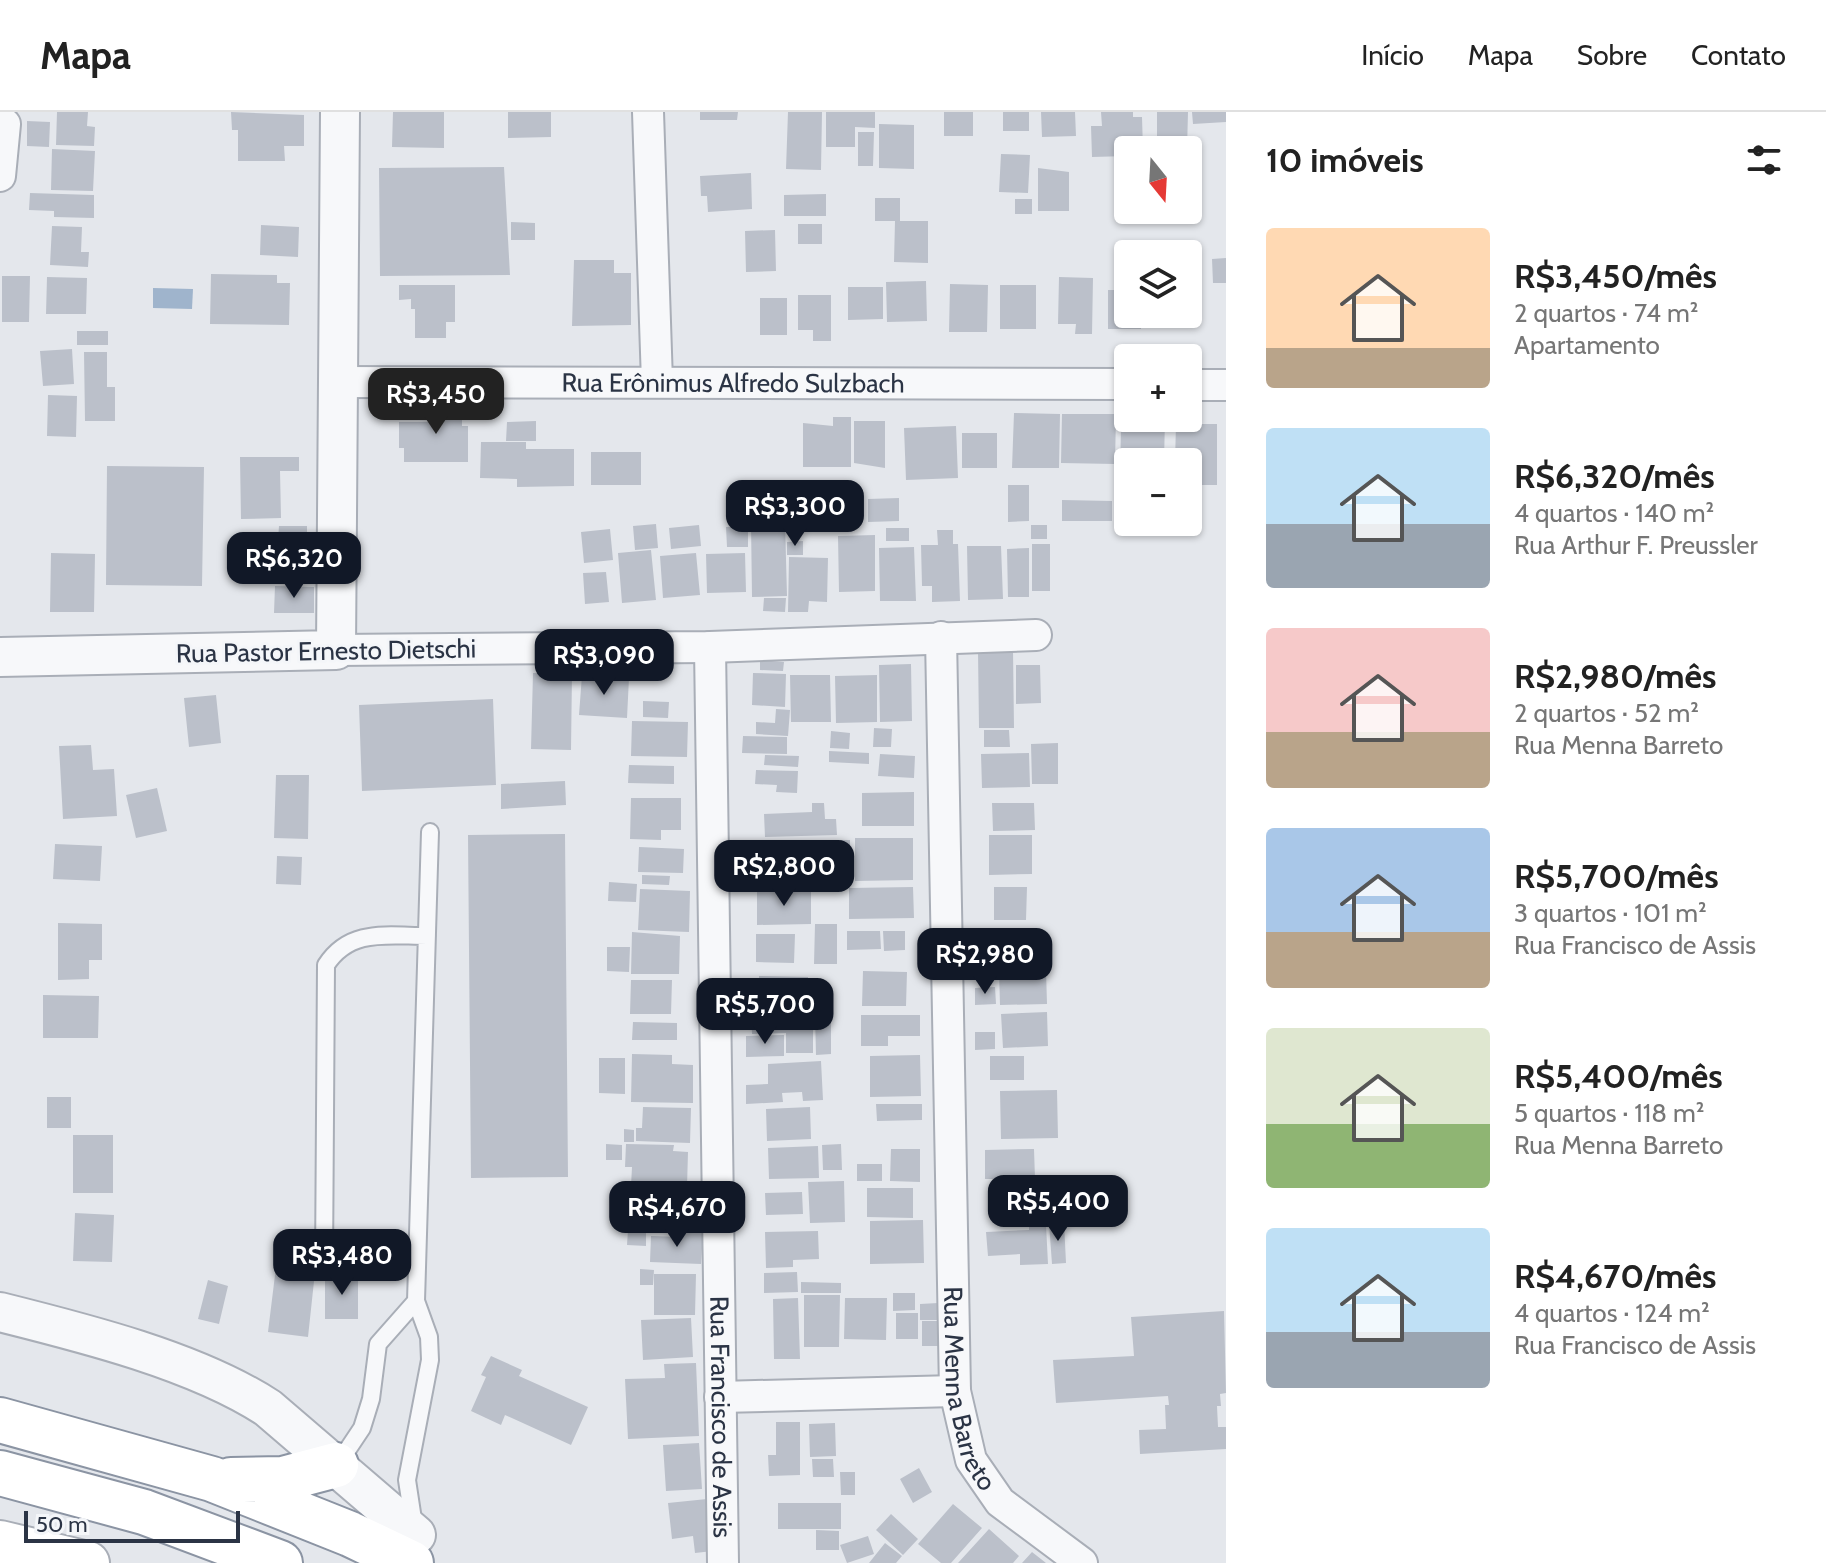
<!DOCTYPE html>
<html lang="pt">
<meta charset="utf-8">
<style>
:root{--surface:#fff;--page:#f2f2f2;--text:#222;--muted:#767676;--line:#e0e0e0;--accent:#111827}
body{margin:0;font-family:Cabin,sans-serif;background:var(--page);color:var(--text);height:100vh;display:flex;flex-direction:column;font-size:30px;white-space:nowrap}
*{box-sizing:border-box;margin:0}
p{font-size:26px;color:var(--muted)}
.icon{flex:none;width:44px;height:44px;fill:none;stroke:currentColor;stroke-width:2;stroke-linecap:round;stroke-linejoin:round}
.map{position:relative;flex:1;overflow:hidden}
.sheet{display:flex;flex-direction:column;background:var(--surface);width:600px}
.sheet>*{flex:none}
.needle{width:52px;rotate:162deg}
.buttons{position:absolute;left:1114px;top:24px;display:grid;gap:16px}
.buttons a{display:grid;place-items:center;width:88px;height:88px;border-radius:8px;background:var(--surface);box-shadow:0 2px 6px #0004;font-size:40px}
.scale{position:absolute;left:24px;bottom:20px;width:216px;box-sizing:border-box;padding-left:8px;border:4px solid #2b3445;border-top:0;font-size:22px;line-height:28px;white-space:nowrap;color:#2b3445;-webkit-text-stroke:6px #f4f6f9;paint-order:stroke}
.price{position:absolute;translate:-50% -68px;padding:0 18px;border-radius:16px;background:var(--accent);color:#fff;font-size:26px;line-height:52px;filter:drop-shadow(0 2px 4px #0008)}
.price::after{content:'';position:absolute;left:50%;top:48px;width:24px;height:18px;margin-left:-12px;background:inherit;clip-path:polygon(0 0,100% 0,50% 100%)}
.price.on{background:#222;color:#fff}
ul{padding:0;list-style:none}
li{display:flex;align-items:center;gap:24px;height:200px;padding:0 40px}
li span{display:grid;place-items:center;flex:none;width:224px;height:160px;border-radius:8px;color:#555}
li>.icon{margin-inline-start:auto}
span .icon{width:96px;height:96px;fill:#fffc;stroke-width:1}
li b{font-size:34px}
h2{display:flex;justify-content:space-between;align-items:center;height:96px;padding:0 40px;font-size:34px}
header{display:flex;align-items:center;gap:48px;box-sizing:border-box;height:112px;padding:0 40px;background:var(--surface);border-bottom:2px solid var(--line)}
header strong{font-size:38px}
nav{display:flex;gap:44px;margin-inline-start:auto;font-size:28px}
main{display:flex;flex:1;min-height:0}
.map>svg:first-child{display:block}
.water{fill:#9fb4cc}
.building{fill:#bbc0ca}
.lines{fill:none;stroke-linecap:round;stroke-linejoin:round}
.service-casing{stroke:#a9aeb7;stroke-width:20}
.minor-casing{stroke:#a9aeb7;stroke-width:34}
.tertiary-casing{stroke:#a9aeb7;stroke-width:42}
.secondary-casing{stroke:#a9aeb7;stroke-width:46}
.trunk-casing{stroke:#8b94a3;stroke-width:48}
.service{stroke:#f7f8fa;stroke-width:16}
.minor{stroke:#f7f8fa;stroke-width:30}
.tertiary{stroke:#f7f8fa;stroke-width:38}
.secondary{stroke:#fff;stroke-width:42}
.trunk{stroke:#fff;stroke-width:44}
.labels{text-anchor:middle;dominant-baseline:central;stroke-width:6;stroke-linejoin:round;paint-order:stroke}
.street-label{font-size:26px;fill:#2b3445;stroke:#f4f6f9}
</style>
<header>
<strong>Mapa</strong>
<nav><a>Início</a><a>Mapa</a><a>Sobre</a><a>Contato</a></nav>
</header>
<main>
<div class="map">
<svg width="1226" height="1451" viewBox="0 0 1226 1451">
<rect width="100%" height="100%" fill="#e4e7ec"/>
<path class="water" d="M153,176l40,1 -1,20 -39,-1z"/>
<path class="building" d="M57,0h31l-1,14 8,1 -1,19 -38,-1z
M231,0l73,3v31h-20l1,15h-47v-31h-6z
M393,0h51v36l-52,-1z
M508,0h43v25l-43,1z
M700,0h38l-1,8h-37z
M788,0h34l-1,58 -35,-1z
M826,0h49v16l-20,-1v20h-29z
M944,0h29v24h-29z
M1003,0h26v19h-26z
M1041,0h34l1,24 -34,1z
M1101,0h32v5h9l1,33h-15v6l-36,1 -1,-31h11z
M1157,0h31l-1,38h-38v-5h8z
M1192,0h34v10l-33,2z
M27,9l23,1 -1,25 -22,-1z
M879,12l35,1v44l-35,-1z
M858,20h16l-1,34h-15z
M52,37l43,2 -2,40 -42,-1z
M1001,42l29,1 -2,38 -29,-1z
M504,55l6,108 -130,1 -1,-108z
M1038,56l31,4v39h-31z
M751,61l1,36 -44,3 -1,-16h-6l-1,-20z
M30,81l64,2v23l-40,-1v-6l-25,-1z
M826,82v22h-42v-21z
M875,86h25v23h28v42l-34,-1 1,-41h-20z
M1015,87h17v15h-17z
M511,110l24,1v17h-24z
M798,112h24v20h-24z
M261,113l38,2 -1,30 -38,-2z
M52,114l30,1 -1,25h8l-1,15 -38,-2z
M775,118l1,41 -30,1 -1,-41z
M1179,131v11h-33v-9z
M1226,146v25h-13l-1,-24z
M574,148h40v13h17v52l-59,1z
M211,162l66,1v8h13l-1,42 -79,-1z
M2,164h28l-1,46h-27z
M47,165l40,1 -1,36h-40z
M1059,165l34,1 -1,56h-17l1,-10h-18z
M926,169l1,40 -40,1 -1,-40z
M950,172l38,1 -1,47h-38z
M399,173h56v37h-9v16h-31v-29h-4v-10l-12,1z
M1000,173h36v44h-36z
M848,175h35v32l-35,1z
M1108,178h20v24h13v15h-33z
M798,183h33v46h-18v-11h-15z
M760,186h27v37h-27z
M77,219h31v14h-31z
M72,237l2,35 -31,2 -3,-35z
M84,240h23v35h8v34h-30z
M48,283l29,1 -1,41 -29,-1z
M430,290h32v24h6v36h-64v-14h-5v-26h30z
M1014,301l46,1 -1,54h-47z
M1062,302h54l-1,50 -54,-1z
M833,305h18v50h-48v-44l30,3z
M1128,306h37l-1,44h-36v16h-8l1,-53h7z
M536,309v20h-30l1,-19z
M854,309h31v47l-31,-5z
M1176,312h41v61h-29v-23h-13z
M956,314l2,52 -52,2 -2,-52z
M962,321h35v35h-35z
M481,330h45v7h48v37l-57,1v-8l-37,-1z
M591,340h50v33h-50z
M240,345h59v14h-19l1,47 -40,1z
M107,354l97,1 -2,119 -96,-1z
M1008,373h21v36l-21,1z
M1114,382h14v25l-14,-1z
M847,384l1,29 -40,1 -1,-29z
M899,386v23l-31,1v-23z
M1062,388l50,1v20h-50z
M785,410l2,74 -35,1 -1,-74z
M656,412l2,24 -23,2 -2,-24z
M699,413l2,21 -30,3 -2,-21z
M1031,413h16v14h-16z
M279,414h28v14h-29z
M748,414v21h-21l-1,-20z
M886,416h23v13h-23z
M610,417l3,31 -29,3 -3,-31z
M937,418h16v14h5l2,57 -28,1v-16h-10l-1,-41h17z
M875,423v56l-36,1 -1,-56z
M803,429v14h-16v-13z
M1032,432h18v47h-18z
M279,433l35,1 -1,26 -35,-1z
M967,434h34l2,53 -35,1z
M914,435l2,54h-36l-1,-53z
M1029,436v49h-21l-1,-48z
M651,438l5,50 -34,3 -4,-50z
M51,441l44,1 -1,58h-44z
M696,441l4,42 -37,3 -3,-42z
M745,441l1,39 -39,1 -1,-39z
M789,445l39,1 -1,44 -18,-1 -1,11h-20z
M606,460l3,30 -24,2 -2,-31z
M275,474l39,1v26h-40z
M764,486h22l-1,14 -22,-1z
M1013,538l1,78h-35l-1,-77z
M760,548l24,2 -1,9 -23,-1z
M911,552l1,57 -32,1 -1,-57z
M1016,553h24l1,38 -25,1z
M533,561h39l-1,77 -40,-1z
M753,561l33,1 -1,33 -33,-2z
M582,563l47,3 -2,40 -48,-3z
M790,563h40l1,47h-40z
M877,563v47l-41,1 -1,-47z
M216,583l5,48 -32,4 -5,-49z
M493,587l3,86 -134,6 -3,-86z
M643,589l26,1 -1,16 -25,-1z
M776,597l14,1 -2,26 -32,-2v-12l19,1z
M632,609l56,1 -1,35 -56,-1z
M874,616l18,1 -1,18h-18z
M984,618h25l1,17h-26z
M831,619l19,2 -1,16 -19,-1z
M743,624l44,1v17l-45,-1z
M1058,631v41h-26l-1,-40z
M91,633l2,25 21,-1 3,47 -54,3 -4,-73z
M829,639l40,2v11l-40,-2z
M1029,641l1,34 -48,1 -1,-34z
M880,642l35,2 -1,22 -36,-2z
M765,643l34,1 -1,11 -34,-2z
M629,653l45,1v18l-46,-1z
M756,658l42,1 -1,22 -21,-1 1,-7 -22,-1z
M276,663h33l-1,64 -34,-1z
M565,669l1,24 -65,4v-25z
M157,676l10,43 -31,7 -10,-43z
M914,680v34h-52v-33z
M631,686h50v32h-20v10l-31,-1z
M812,691h12l1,16h11l1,16 -72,2 -1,-23 48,-2z
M992,691h42l1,27 -42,1z
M565,722l3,343 -97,1 -3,-343z
M989,723h43v39l-43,1z
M855,726h58v42l-58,1z
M826,728h24v22h-24z
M55,732l47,2 -2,35 -47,-2z
M639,735l45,2 -1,24 -45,-1z
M764,736h46l-1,36 -45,-1z
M277,744l25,1 -1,28 -25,-1z
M642,763l28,1 -1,9 -27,-1z
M609,770l28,2 -1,18 -28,-1z
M913,775l1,31 -65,1v-31z
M994,775h33l-1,33h-32z
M640,777l50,2 -1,41 -51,-2z
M757,779h54v33l-54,1z
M58,811l44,1v36h-13v19l-31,1z
M815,812h22v40h-23z
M847,819h33l1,18 -34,1z
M883,819h22v19l-21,1z
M632,820l48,4 -1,38h-48z
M989,821l47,1v30h-47z
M756,822h39l-1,29 -38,-1z
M607,835h23l-1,25 -22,-1z
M999,858h47l1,34 -47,1z
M863,859l44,1 -1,34h-44z
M759,864l49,1v16h6v15l-55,-1z
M631,868h41l-1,34h-41z
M995,875l1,17 -21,1v-17z
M43,883l56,1 -1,42h-55z
M1047,900l1,34 -45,2 -2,-34z
M751,901h62v40h-27v-20l-34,1z
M815,902h16v40l-15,1z
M861,903h59v21h-32v10h-27z
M633,910l44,1v17h-45z
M975,920h20v17l-20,1z
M784,923v21l-38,1v-21z
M632,942l40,1v9l21,1v38l-62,-1z
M920,943l1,41 -51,1v-41z
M990,944h34v24h-34z
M599,946h26v36l-26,-1z
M821,949l2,39 -20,1 -1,-9 -20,1 1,9 -37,2v-19l22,-1v-20z
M1057,978l1,48 -57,1 -1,-48z
M47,985h24v31h-24z
M876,992h46v16l-45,1z
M643,995l48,1 -1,35 -54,-2v-13h6z
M810,995l1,32 -44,2 -1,-32z
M624,1017l10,1v12h-10z
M73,1023h40v58h-40z
M606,1032l16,1v15h-16z
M626,1032l48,1 -1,6 15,1 -1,35 -56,-1 1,-19h-7z
M841,1032l1,26h-19l-1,-25z
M818,1034l1,32 -50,1 -1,-31z
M891,1037h29v33l-30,-1z
M1034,1037l1,30h-50v-29z
M857,1052h25v17h-25z
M844,1069l1,41 -35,1 -2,-41z
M683,1076l21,2 -1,15 -21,-1z
M867,1076h46v30l-46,-1z
M1002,1076h41v23h-41z
M647,1080l33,2 -1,20 -34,-1z
M802,1080l1,22 -37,1 -1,-22z
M75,1101l39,2 -2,47 -39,-1z
M644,1103l42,2 -1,11 -42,-1z
M923,1108l1,43 -54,1v-43z
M1064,1110l2,41 -14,1 -3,-41z
M1046,1113l2,39 -28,1v-11l-32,2 -2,-24 43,-2v-4z
M628,1118l18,1v15l-19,-1z
M818,1119l1,28 -26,1v7l-27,1 -1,-36z
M682,1120h21l-2,32 -51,-2 1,-26 31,1z
M281,1136l33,4 -1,14 -33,-3z
M276,1155l39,5 -7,65 -40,-5z
M640,1157l14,1 -1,15h-13z
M797,1160l1,20 -34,1v-20z
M358,1162v45h-33v-44z
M654,1162h42l-1,41h-41z
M208,1168l20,6 -9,38 -21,-5z
M801,1170l40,1v10h-40z
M893,1181h22v17l-22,1z
M804,1183h36l-1,52h-35z
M798,1186l2,61h-26l-1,-60z
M845,1186h42l-1,42 -42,-1z
M938,1191l1,17h-19v-16z
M1224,1199l2,82 -6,1 1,12h-4l1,21h8v22l-86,5 -1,-24 27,-1 -1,-24h4l-1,-9 -112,7 -3,-43 81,-4 -3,-39z
M896,1201h22v26h-22z
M691,1206l2,39 -50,3 -2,-40z
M922,1209h17v25h-17z
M491,1244l31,14 -3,6 69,31 -17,38 -66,-30 -4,10 -30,-14 15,-34 -5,-2z
M696,1251l3,73 -71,3 -3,-60 40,-1 -1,-14z
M776,1310h24v53l-31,1 -1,-21h8z
M835,1311l1,33 -26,1 -1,-33z
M699,1331l3,46 -36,2 -3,-46z
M812,1347h21l1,18h-21z
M919,1356l13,24 -19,11 -13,-24z
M840,1360h15v23h-14z
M707,1387l6,52 -18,2 -2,-17 -21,3 -4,-36z
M778,1391h63v26h-63z
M953,1392l29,24 -31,35h-10l-23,-19z
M891,1402l27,25 -15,16 -27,-25z
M989,1417l30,27 -6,7h-55z
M816,1418l23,1v19h-23z
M868,1424l6,18 -27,9 -7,-18z
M885,1431l17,13 -6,7h-27z
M1032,1440l14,11h-24z"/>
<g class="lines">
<defs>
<path id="service" d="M324,1154l2,-301c24,-37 61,-29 101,-29
M338,1352l24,-36 9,-29 7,-55 38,-43
M414,1414l-7,-46 23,-120 -1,-23 -13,-36 14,-469"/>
<g id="minor">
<path d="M648,0l9,270"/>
<path d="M0,64l5,-52"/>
<path id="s1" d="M337,270l791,2"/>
<path d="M1188,273h38"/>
<path id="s2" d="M941,525l14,754 16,69 29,42 82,61"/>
<path id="s3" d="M710,535l13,916"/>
<path d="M336,538l374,-3 326,-12"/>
<path d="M720,1285l235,-6"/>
</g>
<path id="tertiary" d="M0,545l336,-7 4,-538
M0,1200c84,21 196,49 268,96l148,127"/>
<path id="secondary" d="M0,1430l88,21"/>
<path id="trunk" d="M0,1308l212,59 138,55 61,29
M0,1361l144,39 136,51
M231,1368l52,-1 53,-14"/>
</defs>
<use href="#service" class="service-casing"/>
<use href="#minor" class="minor-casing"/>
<use href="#tertiary" class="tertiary-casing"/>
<use href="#secondary" class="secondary-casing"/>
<use href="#trunk" class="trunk-casing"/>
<use href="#service" class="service"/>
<use href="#minor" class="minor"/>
<use href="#tertiary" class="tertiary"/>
<use href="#secondary" class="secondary"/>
<use href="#trunk" class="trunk"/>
</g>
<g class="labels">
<g class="street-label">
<text stroke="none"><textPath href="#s1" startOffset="396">Rua Erônimus Alfredo Sulzbach</textPath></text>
<text transform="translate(326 539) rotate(-1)">Rua Pastor Ernesto Dietschi</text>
<text stroke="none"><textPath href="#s2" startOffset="754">Rua Menna Barreto</textPath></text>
<text stroke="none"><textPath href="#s3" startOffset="770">Rua Francisco de Assis</textPath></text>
</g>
</g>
</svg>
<div class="buttons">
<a><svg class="needle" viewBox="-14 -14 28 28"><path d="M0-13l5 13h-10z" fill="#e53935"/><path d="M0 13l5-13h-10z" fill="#767676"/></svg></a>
<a><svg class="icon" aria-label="layers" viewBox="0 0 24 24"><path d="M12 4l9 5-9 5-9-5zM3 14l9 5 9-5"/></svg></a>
<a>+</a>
<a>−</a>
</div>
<div class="scale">50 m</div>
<b class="price on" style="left:436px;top:324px">R$3,450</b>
<b class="price" style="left:795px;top:436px">R$3,300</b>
<b class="price" style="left:294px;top:488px">R$6,320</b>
<b class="price" style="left:604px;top:585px">R$3,090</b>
<b class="price" style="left:784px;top:796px">R$2,800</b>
<b class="price" style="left:985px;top:884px">R$2,980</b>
<b class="price" style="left:765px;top:934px">R$5,700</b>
<b class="price" style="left:1058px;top:1131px">R$5,400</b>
<b class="price" style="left:677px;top:1137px">R$4,670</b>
<b class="price" style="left:342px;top:1185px">R$3,480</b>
</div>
<section class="sheet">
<h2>10 imóveis<svg class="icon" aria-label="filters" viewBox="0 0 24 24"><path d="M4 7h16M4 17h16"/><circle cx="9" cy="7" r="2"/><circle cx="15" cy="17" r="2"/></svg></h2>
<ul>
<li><span style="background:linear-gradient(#ffd9b3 75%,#b9a48a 0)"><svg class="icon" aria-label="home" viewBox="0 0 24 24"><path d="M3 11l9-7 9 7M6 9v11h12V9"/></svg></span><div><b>R$3,450/mês</b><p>2 quartos · 74 m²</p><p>Apartamento</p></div></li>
<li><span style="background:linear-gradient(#bfe0f5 60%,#9aa5b1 0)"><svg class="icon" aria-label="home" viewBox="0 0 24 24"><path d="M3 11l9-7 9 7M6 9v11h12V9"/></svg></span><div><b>R$6,320/mês</b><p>4 quartos · 140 m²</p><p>Rua Arthur F. Preussler</p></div></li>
<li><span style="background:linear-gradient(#f6c9c9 65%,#b9a48a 0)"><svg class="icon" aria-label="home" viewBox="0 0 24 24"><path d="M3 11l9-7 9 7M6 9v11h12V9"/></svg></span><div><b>R$2,980/mês</b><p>2 quartos · 52 m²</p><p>Rua Menna Barreto</p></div></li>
<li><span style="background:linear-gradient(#a9c7e8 65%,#b9a48a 0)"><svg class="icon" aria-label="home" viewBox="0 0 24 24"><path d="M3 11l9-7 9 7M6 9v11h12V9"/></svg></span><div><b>R$5,700/mês</b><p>3 quartos · 101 m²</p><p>Rua Francisco de Assis</p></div></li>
<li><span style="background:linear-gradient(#dfe7d0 60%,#8fb573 0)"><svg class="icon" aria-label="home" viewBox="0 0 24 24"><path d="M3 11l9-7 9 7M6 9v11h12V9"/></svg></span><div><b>R$5,400/mês</b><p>5 quartos · 118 m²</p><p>Rua Menna Barreto</p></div></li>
<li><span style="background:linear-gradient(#bfe0f5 65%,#9aa5b1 0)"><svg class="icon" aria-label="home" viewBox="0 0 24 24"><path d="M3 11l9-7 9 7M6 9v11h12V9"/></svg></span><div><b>R$4,670/mês</b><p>4 quartos · 124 m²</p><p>Rua Francisco de Assis</p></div></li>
</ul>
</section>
</main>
